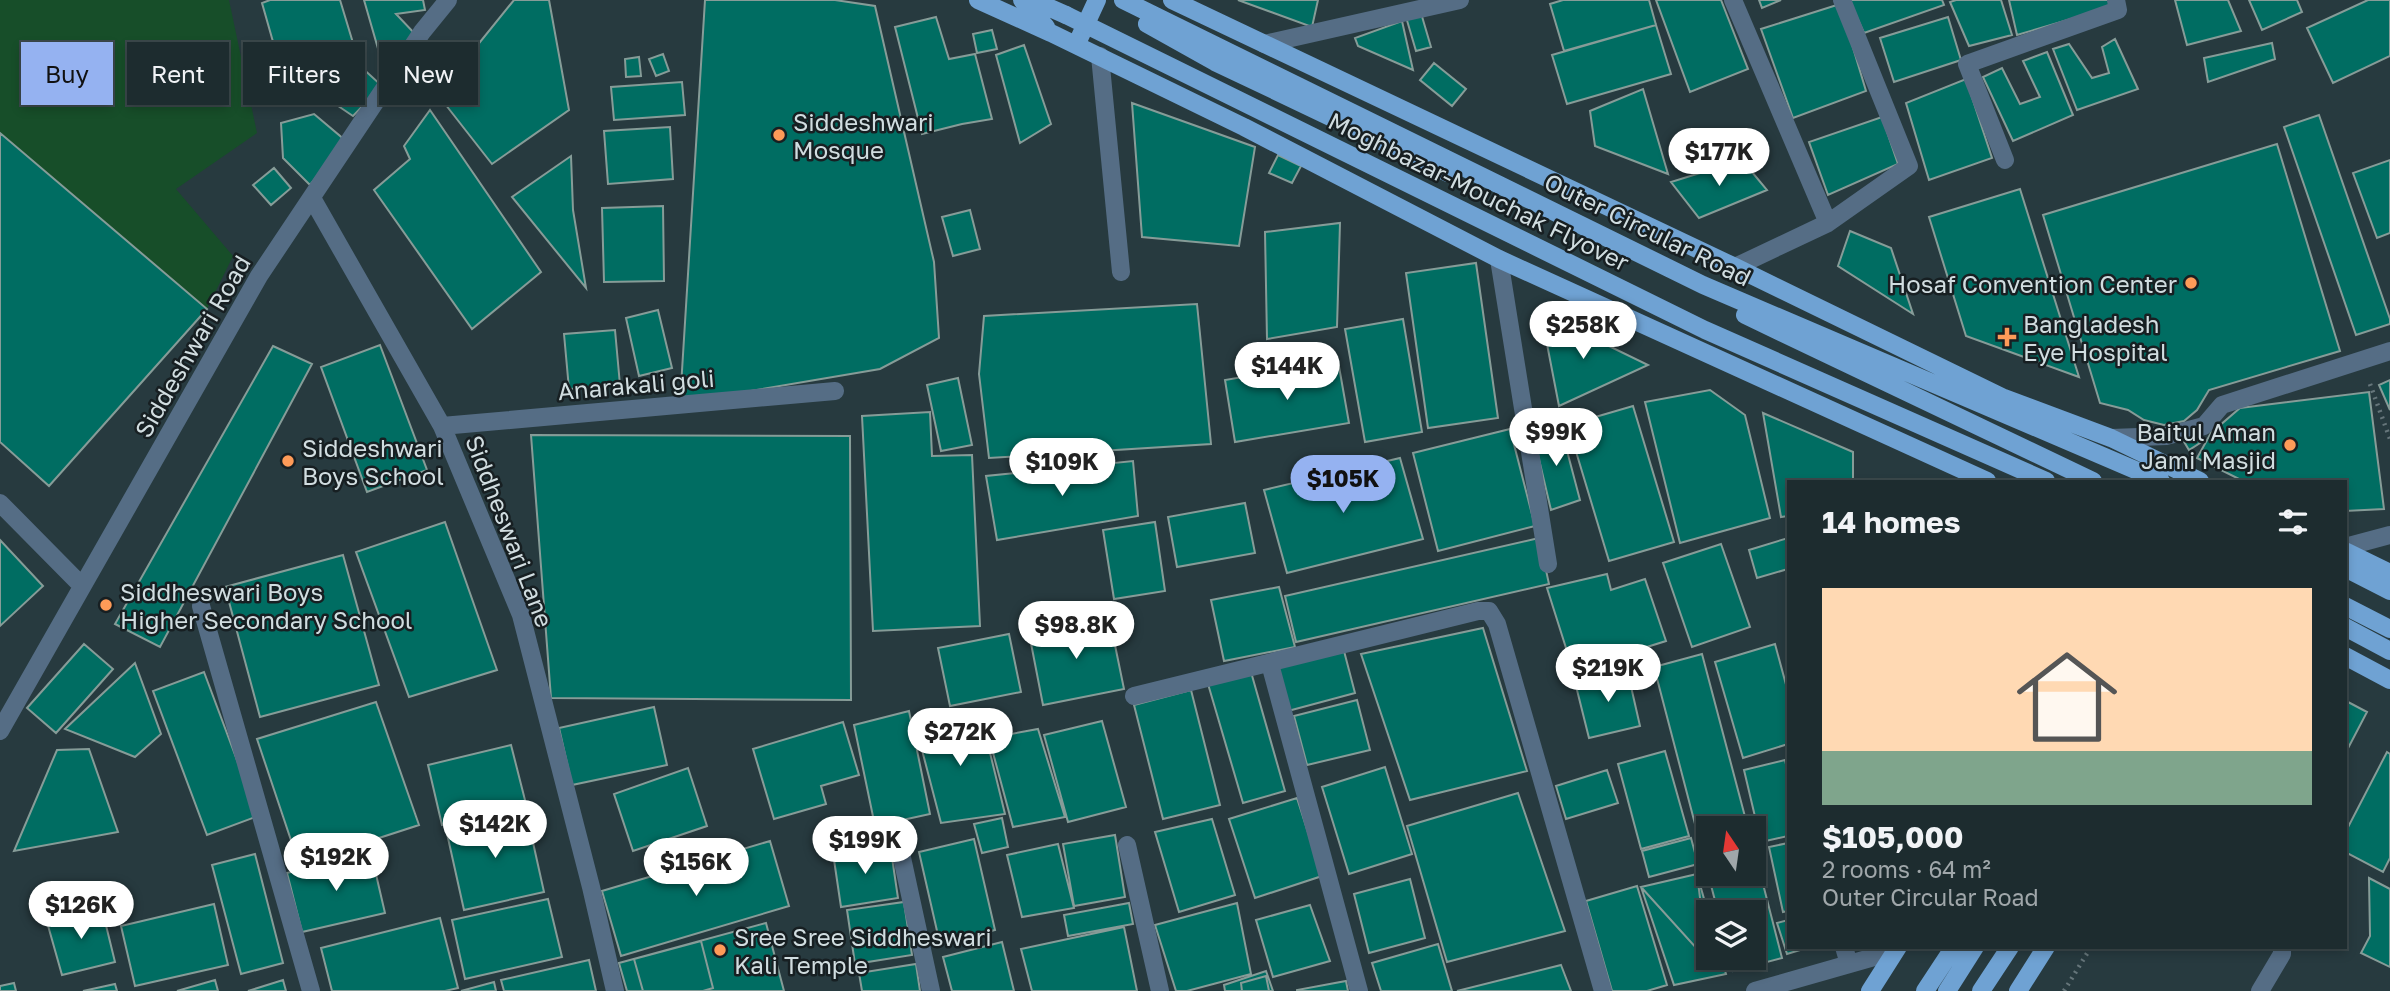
<!DOCTYPE html>
<meta charset="utf-8">
<style>
:root{--surface:#1d2c2f;--page:#253437;--text:#f1f3f6;--muted:#a0a7aa;--line:#3b484b;--accent:#95b2f1}
body{margin:0;font-family:"Golos Text",sans-serif;background:var(--page);color:var(--text);height:100vh;display:flex;flex-direction:column;font-size:26px;white-space:nowrap}
*{box-sizing:border-box;margin:0}
p{font-size:23px;color:var(--muted)}
.icon{flex:none;width:38px;height:38px;fill:none;stroke:currentColor;stroke-width:2;stroke-linecap:round;stroke-linejoin:round}
.map{position:relative;flex:1;overflow:hidden}
.panel{position:absolute;left:1787px;top:480px;width:560px;height:469px;display:flex;flex-direction:column;background:var(--surface);border-radius:0px;box-shadow:0 4px 10px #0003,0 0 0 2px var(--line)}
.panel>*{flex:none}
.banner{position:absolute;left:21px;top:42px;width:665px;height:63px;display:flex;gap:14px}
.needle{width:46px;rotate:347deg}
.controls{position:absolute;left:1696px;top:816px;display:grid;gap:14px}
.controls a{display:grid;place-items:center;width:70px;height:70px;border-radius:0px;background:var(--surface);box-shadow:0 4px 10px #0003,0 0 0 2px var(--line);font-size:35px}
.price{position:absolute;translate:-50% -60px;padding:0 16px;border-radius:24px;background:#fff;color:#222;font-size:23px;line-height:46px;filter:drop-shadow(0 2px 4px #0008)}
.price::after{content:'';position:absolute;left:50%;top:42px;width:21px;height:16px;margin-left:-10px;background:inherit;clip-path:polygon(0 0,100% 0,50% 100%)}
.price.selected{background:var(--accent);color:#111}
ul{padding:0;list-style:none}
li{display:grid;align-content:center;gap:14px;height:371px;padding:0 35px}
li span{display:grid;place-items:center;height:217px;border-radius:0px;color:#555}
li>.icon{margin-inline-start:auto}
span .icon{width:126px;height:126px;fill:#fffc;stroke-width:1}
li b{font-size:30px}
h2{display:flex;justify-content:space-between;align-items:center;height:84px;padding:0 35px;font-size:30px}
.pill{padding:0 24px;border-radius:0px;background:var(--surface);box-shadow:0 4px 10px #0003,0 0 0 2px var(--line);font-size:24px;line-height:63px}
.pill.selected{background:var(--accent);color:#111}
.map>svg:first-child{display:block}
.green{fill:#174e29}
.building{fill:#006d62;stroke:#869c98;stroke-width:2}
.lines{fill:none;stroke-linecap:round;stroke-linejoin:round}
.path{stroke:#65757a;stroke-width:4.5;stroke-dasharray:2 5;stroke-linecap:butt}
.service{stroke:#556d85;stroke-width:18}
.minor{stroke:#556d85;stroke-width:18}
.primary{stroke:#6fa2d3;stroke-width:18}
.primary-bridge{stroke:#6fa2d3;stroke-width:18}
.poi-dot{fill:#fe9b58;stroke:#171f22;stroke-width:2.5}
.labels{text-anchor:middle;dominant-baseline:central;stroke-width:5;stroke-linejoin:round;paint-order:stroke}
.poi-label{font-size:24px;fill:#d1dde0;stroke:#171f22;text-anchor:start}
.street-label{font-size:24px;fill:#d1dde0;stroke:#171f22}
</style>
<div class="map">
<svg width="2390" height="991" viewBox="0 0 2390 991">
<rect width="100%" height="100%" fill="#273a3f"/>
<path class="green" d="M0,0h229l28,133 -81,56 57,67 -26,53 -31,36 -109,-106 -67,-57z"/>
<path class="building" d="M270,0h70l20,66 22,20 -29,30 -40,-27 -24,9 -27,-95z
M364,0h59l2,10 -29,4 21,22 -23,25 -15,-9z
M514,0h35l20,110 -77,54 -61,-78 41,-34z
M705,0h130l40,6 59,256 5,76 -59,31 -200,34z
M1238,0h80l-6,27z
M1563,0h86l7,25 -92,26 -14,-47z
M1656,0h65l27,69 -58,23z
M1759,0h22l-19,8z
M1849,0h93l2,5 -80,28z
M1956,0h45l11,35 -43,11 -19,-44z
M2009,0h103l3,6 -98,29z
M2175,0h53l13,31 -54,14z
M2249,0h48l5,12 -40,18z
M2368,0h22v56l-57,27 -26,-55z
M1840,4l26,87 -73,27 -32,-89z
M1421,13l10,34 -15,4 -10,-34z
M936,17l13,42 26,-5 17,65 -30,5 -40,10 -27,-107z
M1948,17l13,43 -67,22 -14,-44z
M1402,21l11,49 -55,-24 -3,-8z
M1656,25l15,49 -104,30 -15,-49z
M992,30l5,19 -20,4 -4,-19z
M2115,39l23,50 -61,21 -24,-61 16,-5 23,34 17,-5 -7,-26z
M2272,43l3,16 -67,23 -4,-24z
M1024,45l27,79 -31,19 -24,-88z
M2047,52l26,63 -60,26 -30,-64 19,-9 18,36 20,-7 -17,-36z
M663,54l6,17 -13,5 -7,-17z
M639,57l2,19 -15,1 -1,-18z
M1434,63l32,26 -14,17 -32,-26z
M1966,79l26,79 -63,22 -23,-77z
M682,82l3,33 -71,5 -3,-33z
M1643,89l25,85 -73,-28 -5,-35z
M1132,103l123,44 -16,99 -97,-9z
M430,110l111,162 -69,57 -98,-139 36,-31 -6,-13z
M314,114l32,27 -36,44 -27,-27 -2,-35z
M2319,115l71,204v5l-34,11 -72,-208z
M1882,117l16,47 -70,31 -19,-53z
M670,127l3,52 -65,5 -4,-53z
M0,133l207,176 -158,177 -49,-44z
M2277,144l63,207 -131,39 -12,20 -13,11 -20,4 -20,-5 -16,-10 -28,-7 -57,-188z
M1278,155l23,11 -9,17 -23,-10z
M571,156l2,54 13,78 -74,-91z
M1742,160l25,30 -68,28 -28,-36z
M2390,160v73l-13,5 -24,-65z
M274,168l17,20 -20,17 -18,-20z
M2020,189l59,188 -113,-41 -37,-119z
M663,206l1,75 -60,1 -2,-74z
M970,210l10,39 -27,7 -11,-39z
M1340,223l-3,104 -70,12 -2,-107z
M1850,231l41,17 22,66 -75,-48z
M1476,263l22,155 -70,10 -22,-155z
M1197,304l14,140 -222,14 -10,-84 5,-58z
M658,310l14,58 -33,8 -13,-58z
M1541,313l107,52 -89,41z
M1403,319l19,113 -57,10 -20,-113z
M615,330l5,55 -51,4 -5,-55z
M380,345l47,125 -60,22 -46,-125z
M273,346l39,18 -152,283 -45,-23z
M1338,361l11,62 -114,19 -10,-62z
M958,378l14,67 -31,6 -14,-66z
M2390,380v30l-11,-25z
M1710,390l35,25 25,103 -90,25 -35,-141z
M2369,392l15,117 -39,2v-30h-102l-46,-23 14,-25 29,-25z
M1633,406l41,136 -65,19 -41,-136z
M930,412l2,44 40,-1 8,171 -107,5 -11,-215z
M1763,413l90,39v29h-65v35l-7,1z
M1561,428l19,72 -29,10 -18,-76z
M1510,429l25,97 -97,25 -25,-98z
M2193,433l7,10 -11,7 -6,-10z
M531,435l319,1 1,264 -300,-2z
M1400,458l23,81 -136,34 -23,-83z
M1133,461l5,55 -141,24 -11,-64z
M1245,503l10,50 -78,14 -9,-50z
M445,522l52,148 -88,27 -53,-145z
M1155,522l10,69 -51,8 -11,-69z
M1539,538l10,46 -253,58 -11,-46z
M1788,538v31l-31,9 -8,-28z
M0,540l43,46 -43,40z
M1721,544l29,83 -58,20 -29,-84z
M343,555l36,130 -119,32 -35,-130z
M1607,574l4,16 34,-11 21,62 -93,29 -26,-82z
M1279,587l16,60 -71,14 -13,-61z
M1109,616l15,73 -81,16 -14,-72z
M1483,628l44,143 -117,29 -49,-146z
M1009,634l12,58 -71,14 -12,-58z
M84,644l29,25 -57,64 -29,-25z
M1775,644l13,48v52l-45,14 -28,-96z
M1344,651l11,42 -67,18 -11,-44z
M1702,654l46,174h-40v45h46v-24l28,109 -49,13 -3,-14h24v-45h-36l-64,-245z
M135,663l26,71 -26,23 -70,-28z
M1627,669l13,57 -51,12 -14,-56z
M204,672l54,144 -51,19 -54,-144z
M1251,672l34,119 -42,12 -35,-119z
M1191,690l29,115 -57,14 -29,-114z
M1357,700l13,50 -63,15 -13,-49z
M376,702l43,123 -120,39 -42,-125z
M2348,702l19,10 -22,42v-47z
M654,707l13,58 -95,20 -13,-57z
M909,711l21,103 -55,12 -21,-101z
M980,712l25,102 -64,9 -26,-100z
M1102,721l24,86 -58,15 -24,-87z
M843,722l16,53 -38,11 5,18 -52,15 -21,-70z
M1038,729l27,88 -52,10 -24,-89z
M511,745l15,59 -84,21 -14,-60z
M89,749l29,83 -104,19 43,-101z
M1665,751l24,85 -48,13 -23,-85z
M2387,752l3,2v104l-7,14 -38,-20v-19z
M1785,760l3,13v63l-27,6 -17,-72z
M1385,767l27,87 -63,20 -27,-87z
M688,768l19,58 -74,25 -19,-57z
M1607,770l11,33 -52,16 -10,-33z
M1518,793l47,138 -118,31 -40,-136z
M1297,798l25,78 -67,22 -26,-79z
M526,811l18,81 -80,18 -18,-81z
M1002,818l6,29 -26,6 -8,-29z
M1212,819l23,76 -56,17 -24,-80z
M1115,835l10,62 -51,9 -11,-62z
M1691,838l7,26 -49,13 -7,-26z
M974,839l21,91 -55,14 -21,-92z
M770,841l19,65 -168,50 -19,-65z
M1788,843v68l-5,1 -14,-65z
M890,844l8,54 -57,9 -8,-54z
M1058,844l16,64 -52,9 -15,-62z
M371,853l14,60 -83,19 -15,-59z
M255,854l28,109 -42,11 -29,-109z
M1697,874l11,39v44h13l5,17 -52,11 -33,-98z
M1697,874l11,87 -67,-74z
M2369,878l21,11v78l-29,-14 9,-17z
M1410,879l15,59 -56,15 -15,-59z
M1637,886l30,99 -20,6h-35l-26,-90z
M548,899l14,58 -97,22 -13,-59z
M904,902l8,53 -57,9 -8,-54z
M1129,903l4,21 -65,12 -4,-21z
M1237,903l14,71 -64,17h-11l-21,-66z
M214,904l14,61 -93,21 -14,-60z
M101,905l14,57 -53,13 -15,-53z
M1310,905l20,56 -57,16 -17,-57z
M440,918l18,70 -13,3h-113l-11,-43z
M1788,920v27h22l-23,7 -10,-31z
M766,923l18,68h-157l-8,-28z
M1124,927l13,64h-105l-11,-42z
M701,941l12,47 -10,3h-60l-9,-32z
M1002,942l12,49h-62l-9,-34z
M1438,944l14,47h-71l-9,-28z
M589,960l7,31h-92l-3,-11z
M916,964l4,27h-58l-3,-18z
M1561,965l10,26h-114z
M1266,971l7,20h-48l-1,-6z
M1266,976l3,15h-27l-1,-8z
M215,980l3,11h-41z
M283,980l3,11h-38z
M1346,981l2,10h-51v-1z
M494,982l2,9h-35z
M14,983l2,8h-16v-5z
M115,984l2,7h-34z"/>
<g class="lines">
<path class="path" d="M2370,384l20,55
M2064,991l27,-44"/>
<path class="service" d="M1733,0l95,223
M1735,267l93,-44 81,-57 -67,-166
M2111,438l55,-2 38,-10 18,-21 168,-54
M2260,991l22,-37v-7"/>
<path class="minor" d="M1264,44l196,-44
M1100,56l21,216
M2005,160l-38,-96 151,-54 -2,-10
M312,198l130,228 79,189 70,272 24,104
M1499,259l49,305
M442,426l393,-35
M0,503l82,83
M2345,547l45,-12
M201,606l110,385
M1270,664l89,327
M1134,696l344,-85h11l8,13 106,367
M0,731l259,-455 163,-244 26,-32
M899,844l32,147
M1127,845l33,146
M1844,947l5,17
M1755,991l140,-40"/>
<path class="primary" d="M978,0l73,33 193,94 255,132 488,222
M1022,0l24,27
M1032,0l34,15
M1123,0l580,285 458,196
M1172,0l563,267 269,131 107,40 89,43
M1147,24l68,38 233,111
M1079,39l18,-39
M1745,315l348,166
M2345,551l45,22
M2345,568l45,23
M2345,606l45,23
M2345,627l45,24
M2345,656l45,24
M1870,991l28,-44
M1925,991l29,-44
M1947,991l28,-44
M1981,991l29,-44
M2018,991l28,-44"/>
<path class="primary-bridge" d="M1066,15l639,315 341,151"/>
</g>
<g class="poi-dot">
<circle cx="779" cy="135" r="7"/>
<circle cx="2191" cy="283" r="7"/>
<path d="M2003.5 326.5h7v7h7v7h-7v7h-7v-7h-7v-7h7z"/>
<circle cx="2290" cy="445" r="7"/>
<circle cx="288" cy="461" r="7"/>
<circle cx="106" cy="605" r="7"/>
<circle cx="720" cy="950" r="7"/>
</g>
<g class="labels">
<g class="poi-label">
<text x="793" y="121">Siddeshwari<tspan x="793" dy="28">Mosque</tspan></text>
<text x="2177" y="283" text-anchor="end">Hosaf Convention Center</text>
<text x="2023" y="323">Bangladesh<tspan x="2023" dy="28">Eye Hospital</tspan></text>
<text x="2276" y="431" text-anchor="end">Baitul Aman<tspan x="2276" dy="28">Jami Masjid</tspan></text>
<text x="302" y="447">Siddeshwari<tspan x="302" dy="28">Boys School</tspan></text>
<text x="120" y="591">Siddheswari Boys<tspan x="120" dy="28">Higher Secondary School</tspan></text>
<text x="734" y="936">Sree Sree Siddheswari<tspan x="734" dy="28">Kali Temple</tspan></text>
</g>
<g class="street-label">
<text transform="translate(1479 191) rotate(26)">Moghbazar-Mouchak Flyover</text>
<text transform="translate(1648 229) rotate(26)">Outer Circular Road</text>
<text transform="translate(192 346) rotate(-60)">Siddeshwari Road</text>
<text transform="translate(636 384) rotate(-5)">Anarakali goli</text>
<text transform="translate(510 531) rotate(69)">Siddheswari Lane</text>
</g>
</g>
</svg>
<div class="controls">
<a><svg class="needle" viewBox="-14 -14 28 28"><path d="M0-13l5 13h-10z" fill="#e53935"/><path d="M0 13l5-13h-10z" fill="#a0a7aa"/></svg></a>
<a><svg class="icon" aria-label="layers" viewBox="0 0 24 24"><path d="M12 4l9 5-9 5-9-5zM3 14l9 5 9-5"/></svg></a>
</div>
<b class="price" style="left:1719px;top:188px">$177K</b>
<b class="price" style="left:1583px;top:361px">$258K</b>
<b class="price" style="left:1287px;top:402px">$144K</b>
<b class="price" style="left:1556px;top:468px">$99K</b>
<b class="price" style="left:1062px;top:498px">$109K</b>
<b class="price selected" style="left:1343px;top:515px">$105K</b>
<b class="price" style="left:1076px;top:661px">$98.8K</b>
<b class="price" style="left:1608px;top:704px">$219K</b>
<b class="price" style="left:960px;top:768px">$272K</b>
<b class="price" style="left:495px;top:860px">$142K</b>
<b class="price" style="left:865px;top:876px">$199K</b>
<b class="price" style="left:336px;top:893px">$192K</b>
<b class="price" style="left:696px;top:898px">$156K</b>
<b class="price" style="left:81px;top:941px">$126K</b>
<div class="banner">
<a class="pill selected">Buy</a>
<a class="pill">Rent</a>
<a class="pill">Filters</a>
<a class="pill">New</a>
</div>
<section class="panel">
<h2>14 homes<svg class="icon" aria-label="filters" viewBox="0 0 24 24"><path d="M4 7h16M4 17h16"/><circle cx="9" cy="7" r="2"/><circle cx="15" cy="17" r="2"/></svg></h2>
<ul>
<li><span style="background:linear-gradient(#ffd9b3 75%,#7fa58c 0)"><svg class="icon" aria-label="home" viewBox="0 0 24 24"><path d="M3 11l9-7 9 7M6 9v11h12V9"/></svg></span><div><b>$105,000</b><p>2 rooms · 64 m²</p><p>Outer Circular Road</p></div></li>
</ul>
</section>
</div>
